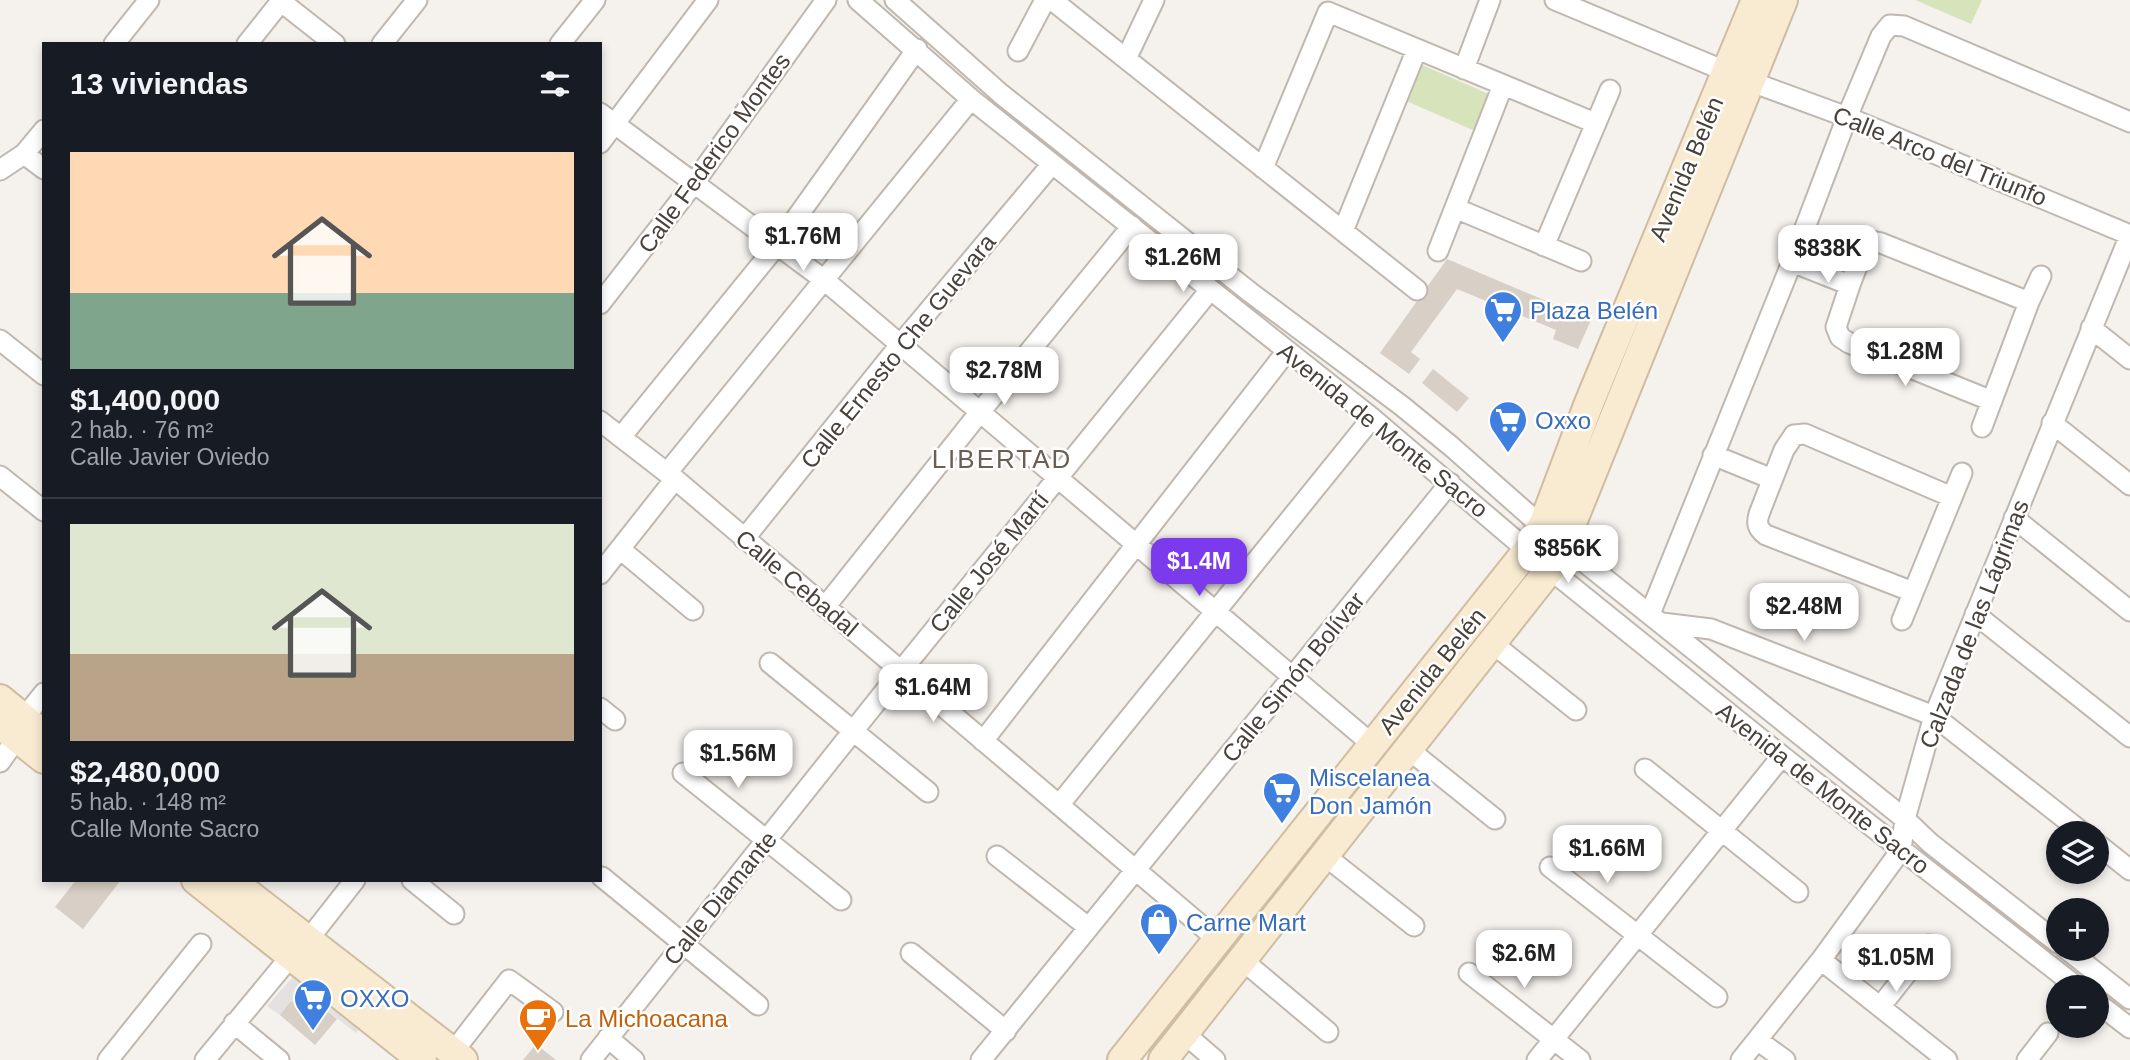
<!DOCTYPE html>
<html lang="es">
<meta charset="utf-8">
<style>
:root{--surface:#171b24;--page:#20242c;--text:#f1f3f6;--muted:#9ea1a6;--line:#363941;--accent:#7c3aed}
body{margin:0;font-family:Arial,sans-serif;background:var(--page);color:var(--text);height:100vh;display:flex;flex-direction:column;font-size:26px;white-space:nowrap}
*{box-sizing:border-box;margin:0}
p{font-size:23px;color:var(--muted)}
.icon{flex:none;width:38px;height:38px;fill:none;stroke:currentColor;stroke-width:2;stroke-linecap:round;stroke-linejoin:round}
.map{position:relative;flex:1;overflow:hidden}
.side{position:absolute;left:42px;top:42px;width:560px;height:840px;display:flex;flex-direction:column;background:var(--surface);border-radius:0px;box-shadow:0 4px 10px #0003}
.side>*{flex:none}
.buttons{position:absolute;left:2046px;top:821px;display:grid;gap:14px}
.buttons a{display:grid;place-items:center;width:63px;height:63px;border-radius:50%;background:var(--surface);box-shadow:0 4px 10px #0003;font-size:35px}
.price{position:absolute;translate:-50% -60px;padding:0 16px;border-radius:14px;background:#fff;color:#222;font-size:23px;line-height:46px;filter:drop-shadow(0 2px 4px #0008)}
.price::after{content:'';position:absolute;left:50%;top:42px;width:21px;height:16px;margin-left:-10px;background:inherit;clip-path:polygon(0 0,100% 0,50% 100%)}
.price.selected{background:var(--accent);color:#fff}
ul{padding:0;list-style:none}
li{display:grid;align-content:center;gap:14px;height:371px;padding:0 28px}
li+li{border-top:2px solid var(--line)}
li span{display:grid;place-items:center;height:217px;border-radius:0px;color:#555}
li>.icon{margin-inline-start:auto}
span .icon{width:126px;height:126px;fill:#fffc;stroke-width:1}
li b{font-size:30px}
h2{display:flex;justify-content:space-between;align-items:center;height:84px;padding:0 28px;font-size:30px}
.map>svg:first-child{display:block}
.green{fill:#d7e4bb}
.parking{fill:#e4e2e0}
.building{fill:#d8cfc6}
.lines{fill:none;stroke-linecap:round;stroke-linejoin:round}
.street-casing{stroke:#c0b8b0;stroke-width:23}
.secondary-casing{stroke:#cfbda2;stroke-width:32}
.street{stroke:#fff;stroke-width:19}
.secondary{stroke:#f9ebd2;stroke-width:28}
.labels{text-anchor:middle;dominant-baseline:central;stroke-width:5;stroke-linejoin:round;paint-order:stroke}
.street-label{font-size:24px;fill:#49423b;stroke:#fff}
.shop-label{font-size:24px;fill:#366cbe;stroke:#fff;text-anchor:start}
.food-label{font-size:24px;fill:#c56008;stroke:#fff;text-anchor:start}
.neighbourhood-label{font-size:26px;letter-spacing:2px;fill:#6b5e53;stroke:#fff}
</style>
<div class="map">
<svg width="2130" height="1060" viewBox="0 0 2130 1060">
<rect width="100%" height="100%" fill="#f5f1ed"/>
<path class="green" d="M1915,0h67l-11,24z
M1420,64l71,31 -16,36 -71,-31z"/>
<path class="parking" d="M299,970l67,49 -10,14 -45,-35 -21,4 -10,13 -13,-9z"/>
<path class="building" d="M1447,259l144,61 -13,29 -25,-10 3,-9 -99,-41 -46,63 9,7 -11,15 -29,-21z
M1433,369l36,29 -12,14 -35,-29z
M76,880h45l-38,49 -28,-22z
M311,998l26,21 -22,26 -35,-30 10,-13z
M536,1044l20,16h-33z"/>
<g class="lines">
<defs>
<path id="street" d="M279,0l56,44
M858,0l113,99 401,319 169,144 241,194 295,231
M895,0l106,94 250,199 151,113 50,41 111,98 342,274 25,24 128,100
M1052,0l365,290
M1555,0l194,81 98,36 283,118
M114,44l35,-44
M247,44l35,-44
M382,44l35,-44
M560,44l35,-44
M1018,51l27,-51
M1126,59l28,-59
M1464,69l26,-69
M600,113l223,166 550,466
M600,143l108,-143
M24,154l20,15
M1263,168l65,-156 267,111
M0,170l24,-16 20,-24
M1455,208l126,53
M1343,231l74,-182
M1544,246l66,-156
M1438,251l65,-166
M1792,262l58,23
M600,304l94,-121 132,-183
M2091,328l39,31
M0,340l44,35
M1992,401l-143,-58 -9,-6 -4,-10 14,-42 14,-37 8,-7 9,2 148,59
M600,421l75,58 542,460
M2052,423l78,62
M1982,427l47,-125 12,-26
M621,437l156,-192 140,-196
M1713,455l59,24
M667,473l304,-374
M0,476l44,35
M2014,518l116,93
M744,539l156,-194 152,-181
M620,549l73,61
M600,574l75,-95
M1913,592l-147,-57c-8,-6 -10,-11 -7,-21l25,-64 10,-15 11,-1 147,63
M825,607l155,-195 152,-186
M1650,614l142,-352 55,-145 34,-81 9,-11 14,1 226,96
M1975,614l155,123
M1902,620l60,-147
M1662,623l49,6 223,87 149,117
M1492,643l84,67
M770,663l158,129
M600,708l15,12
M983,741l304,-390
M1408,749l87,70
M0,762l17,-24 6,-19 21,-26
M1645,769l153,123
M683,773l158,127
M1059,805l313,-387
M2096,843l34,27
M1324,855l90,71
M997,856l91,71
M1550,867l167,130
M602,877l156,128
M412,880l42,34
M308,940l47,-60
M2065,948l65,51
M911,953l95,78
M1241,959l87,73
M1821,960l126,100
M1469,973l111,87
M2096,1002l34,26
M1880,1007l49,-62
M234,1023l45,37
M1185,1034l30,26
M608,1038l26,22
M1757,1040l28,20
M453,1052l56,-72 44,32
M108,1060l93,-116
M205,1060l86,-104
M591,1060l310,-389 309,-381
M981,1060l469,-577
M1537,1060l245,-304
M1741,1060l80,-100 80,-110 4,-31 29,-103 196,-481
M2027,1060l21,-27"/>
<path id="secondary" d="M0,699l44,36
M5,728l39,31
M196,880l226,180
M230,880l233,180
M1122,1060l405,-509 16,-26 46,-122 167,-403
M1163,1060l387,-491 13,-24 220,-545"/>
</defs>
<use href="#street" class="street-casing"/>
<use href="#secondary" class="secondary-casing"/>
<use href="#street" class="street"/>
<use href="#secondary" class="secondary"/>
</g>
<defs>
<symbol id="supermarket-pin" viewBox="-11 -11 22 30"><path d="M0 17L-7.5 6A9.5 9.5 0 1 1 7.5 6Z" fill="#3f7fe0" stroke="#fff"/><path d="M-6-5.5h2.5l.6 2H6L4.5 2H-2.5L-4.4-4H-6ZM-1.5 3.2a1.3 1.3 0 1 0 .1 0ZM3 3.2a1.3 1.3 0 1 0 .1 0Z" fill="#fff"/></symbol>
<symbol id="shop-pin" viewBox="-11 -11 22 30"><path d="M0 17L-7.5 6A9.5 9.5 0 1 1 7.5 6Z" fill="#3f7fe0" stroke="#fff"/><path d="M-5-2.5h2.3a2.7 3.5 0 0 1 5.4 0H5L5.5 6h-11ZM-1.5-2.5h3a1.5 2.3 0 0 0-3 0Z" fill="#fff"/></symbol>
<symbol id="cafe-pin" viewBox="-11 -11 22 30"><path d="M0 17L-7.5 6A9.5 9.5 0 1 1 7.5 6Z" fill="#e8710a" stroke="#fff"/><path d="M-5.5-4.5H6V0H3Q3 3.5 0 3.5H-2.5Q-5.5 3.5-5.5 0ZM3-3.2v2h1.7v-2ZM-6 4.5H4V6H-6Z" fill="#fff"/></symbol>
</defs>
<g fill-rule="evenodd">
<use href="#supermarket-pin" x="1481" y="288" width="44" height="60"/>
<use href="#supermarket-pin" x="1486" y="398" width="44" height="60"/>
<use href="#supermarket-pin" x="1260" y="769" width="44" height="60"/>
<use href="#shop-pin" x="1137" y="900" width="44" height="60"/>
<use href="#supermarket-pin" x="291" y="976" width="44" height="60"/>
<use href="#cafe-pin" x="516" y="996" width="44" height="60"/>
</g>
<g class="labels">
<g class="street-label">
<text transform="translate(714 153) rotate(-54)">Calle Federico Montes</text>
<text transform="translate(1940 156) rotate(22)">Calle Arco del Triunfo</text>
<text transform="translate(1686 169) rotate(-67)">Avenida Belén</text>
<text transform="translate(898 351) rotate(-51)">Calle Ernesto Che Guevara</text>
<text transform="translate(1383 430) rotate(39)">Avenida de Monte Sacro</text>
<text transform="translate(989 562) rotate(-51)">Calle José Martí</text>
<text transform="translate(797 583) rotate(40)">Calle Cebadal</text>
<text transform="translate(1974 624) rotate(-69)">Calzada de las Lágrimas</text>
<text transform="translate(1432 671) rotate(-51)">Avenida Belén</text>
<text transform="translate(1293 677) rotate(-51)">Calle Simón Bolívar</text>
<text transform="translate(1823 788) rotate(38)">Avenida de Monte Sacro</text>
<text transform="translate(720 898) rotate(-51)">Calle Diamante</text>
</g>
<g class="shop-label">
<text x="1530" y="310">Plaza Belén</text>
<text x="1535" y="420">Oxxo</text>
<text x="1309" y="777">Miscelanea<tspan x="1309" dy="28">Don Jamón</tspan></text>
<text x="1186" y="922">Carne Mart</text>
<text x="340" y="998">OXXO</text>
</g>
<g class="food-label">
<text x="565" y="1018">La Michoacana</text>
</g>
<g class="neighbourhood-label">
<text x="1002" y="459">LIBERTAD</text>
</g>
</g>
</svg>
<div class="buttons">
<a><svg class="icon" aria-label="layers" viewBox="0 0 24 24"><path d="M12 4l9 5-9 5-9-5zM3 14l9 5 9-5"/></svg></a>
<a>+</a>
<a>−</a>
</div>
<b class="price" style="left:803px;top:273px">$1.76M</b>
<b class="price" style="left:1828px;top:285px">$838K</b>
<b class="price" style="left:1183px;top:294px">$1.26M</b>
<b class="price" style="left:1905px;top:388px">$1.28M</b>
<b class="price" style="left:1004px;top:407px">$2.78M</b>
<b class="price" style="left:1568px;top:585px">$856K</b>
<b class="price selected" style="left:1199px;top:598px">$1.4M</b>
<b class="price" style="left:1804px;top:643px">$2.48M</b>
<b class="price" style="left:933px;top:724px">$1.64M</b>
<b class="price" style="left:738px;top:790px">$1.56M</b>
<b class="price" style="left:1607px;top:885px">$1.66M</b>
<b class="price" style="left:1524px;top:990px">$2.6M</b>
<b class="price" style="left:1896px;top:994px">$1.05M</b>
<section class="side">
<h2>13 viviendas<svg class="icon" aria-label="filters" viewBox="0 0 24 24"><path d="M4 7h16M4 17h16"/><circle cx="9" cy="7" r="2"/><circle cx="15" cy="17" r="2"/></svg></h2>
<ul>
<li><span style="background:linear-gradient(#ffd9b3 65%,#7fa58c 0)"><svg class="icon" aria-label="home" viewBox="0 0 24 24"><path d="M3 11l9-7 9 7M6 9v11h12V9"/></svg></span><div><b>$1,400,000</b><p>2 hab. · 76 m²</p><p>Calle Javier Oviedo</p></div></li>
<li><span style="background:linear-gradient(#dfe7d0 60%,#b9a48a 0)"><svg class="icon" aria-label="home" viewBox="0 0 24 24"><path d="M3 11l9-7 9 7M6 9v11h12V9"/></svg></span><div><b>$2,480,000</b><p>5 hab. · 148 m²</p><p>Calle Monte Sacro</p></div></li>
</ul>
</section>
</div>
